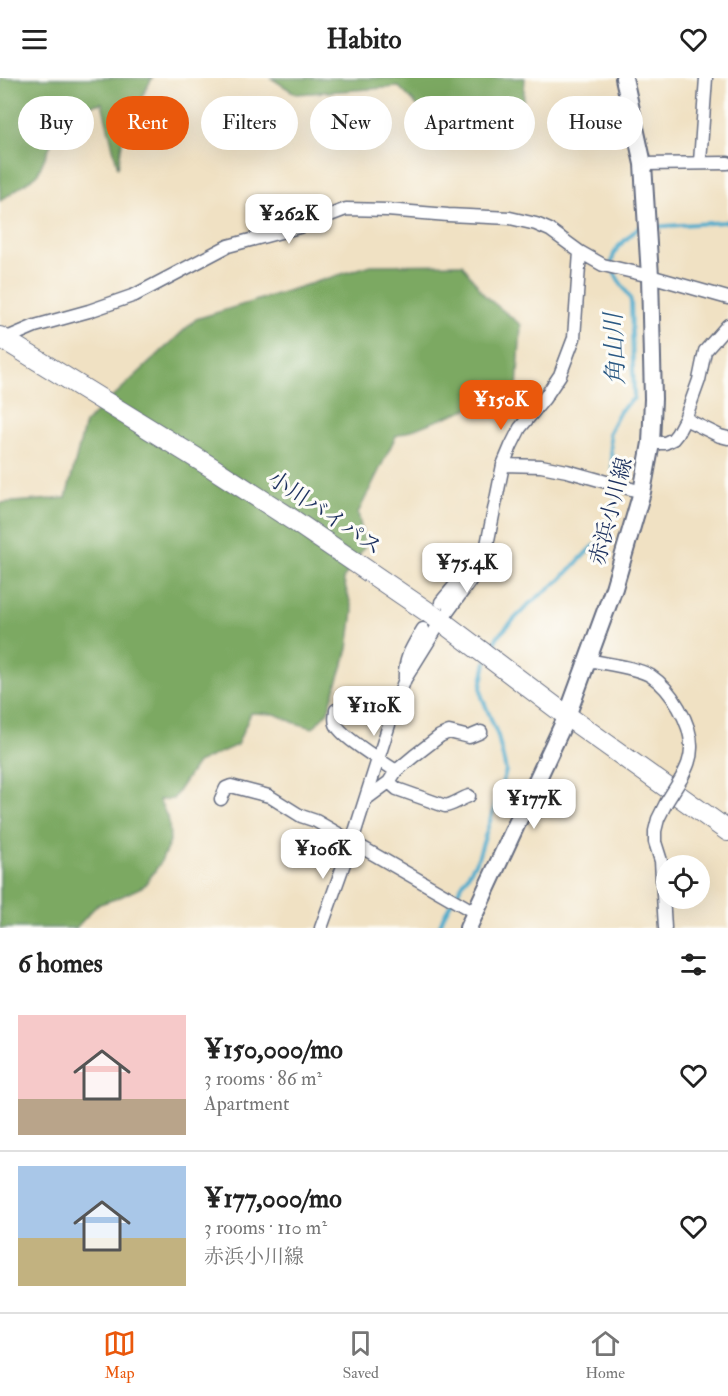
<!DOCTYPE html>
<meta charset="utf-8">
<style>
:root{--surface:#fff;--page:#f6f6f6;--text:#222;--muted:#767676;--line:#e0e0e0;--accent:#ea580c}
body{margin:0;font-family:"IM FELL Double Pica","Noto Serif JP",serif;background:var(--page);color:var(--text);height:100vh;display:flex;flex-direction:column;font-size:22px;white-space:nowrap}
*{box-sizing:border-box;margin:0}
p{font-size:20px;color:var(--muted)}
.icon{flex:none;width:33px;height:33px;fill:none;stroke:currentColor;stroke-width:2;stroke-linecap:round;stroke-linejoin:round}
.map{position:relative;height:850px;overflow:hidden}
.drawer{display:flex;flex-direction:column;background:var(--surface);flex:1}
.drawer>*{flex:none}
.hud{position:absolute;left:18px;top:18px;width:693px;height:54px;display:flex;gap:12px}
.buttons{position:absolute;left:656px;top:777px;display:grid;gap:12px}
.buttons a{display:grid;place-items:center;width:54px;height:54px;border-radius:50%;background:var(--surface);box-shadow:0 6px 24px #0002;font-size:30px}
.price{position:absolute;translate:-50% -51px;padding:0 14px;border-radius:12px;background:#fff;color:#222;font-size:20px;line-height:39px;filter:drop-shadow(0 2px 3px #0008)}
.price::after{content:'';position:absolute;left:50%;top:36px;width:18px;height:14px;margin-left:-9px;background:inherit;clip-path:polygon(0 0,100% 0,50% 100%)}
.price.active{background:var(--accent);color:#fff}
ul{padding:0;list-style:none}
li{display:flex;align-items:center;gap:18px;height:150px;padding:0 18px}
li+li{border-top:2px solid var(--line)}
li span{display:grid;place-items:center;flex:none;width:168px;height:120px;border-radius:0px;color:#555}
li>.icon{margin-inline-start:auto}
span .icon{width:72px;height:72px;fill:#fffc;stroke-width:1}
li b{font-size:26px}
h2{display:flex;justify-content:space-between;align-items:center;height:72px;padding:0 18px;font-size:26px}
.chip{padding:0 21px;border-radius:27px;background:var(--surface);box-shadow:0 6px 24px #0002;font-size:21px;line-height:54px}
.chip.active{background:var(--accent);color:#fff}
header{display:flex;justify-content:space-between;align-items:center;height:78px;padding:0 18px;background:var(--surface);font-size:27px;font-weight:700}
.tab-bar{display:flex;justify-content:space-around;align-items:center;height:84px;border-top:2px solid var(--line);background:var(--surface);font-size:16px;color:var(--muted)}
.tab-bar a{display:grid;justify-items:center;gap:3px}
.tab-bar .active{color:var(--accent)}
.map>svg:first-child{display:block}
.forest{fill:#7ca962;stroke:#4c6c60;stroke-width:1.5}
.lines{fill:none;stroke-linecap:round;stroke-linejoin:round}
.stream{stroke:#4dabcc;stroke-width:4}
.minor-casing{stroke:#666d81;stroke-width:15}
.secondary-casing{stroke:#666d81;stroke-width:20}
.trunk-casing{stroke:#666d81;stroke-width:22}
.minor{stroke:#fff;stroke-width:12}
.secondary{stroke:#fff;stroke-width:16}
.trunk{stroke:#fff;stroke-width:20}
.minor-bridge-casing{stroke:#666d81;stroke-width:15;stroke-linecap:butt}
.minor-bridge{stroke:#fff;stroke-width:12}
.labels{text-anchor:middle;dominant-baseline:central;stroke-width:6;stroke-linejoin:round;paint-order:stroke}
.street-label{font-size:22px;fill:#1b2f5e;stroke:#fdfcf7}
.water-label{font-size:24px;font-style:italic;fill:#2c5a84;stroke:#fdfcf7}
</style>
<header><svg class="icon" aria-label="menu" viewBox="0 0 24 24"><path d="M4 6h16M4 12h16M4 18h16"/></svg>Habito<svg class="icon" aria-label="heart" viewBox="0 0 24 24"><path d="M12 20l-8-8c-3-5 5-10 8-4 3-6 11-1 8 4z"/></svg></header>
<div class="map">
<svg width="728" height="850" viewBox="0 0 728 850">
<rect width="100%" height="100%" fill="#fdfcf7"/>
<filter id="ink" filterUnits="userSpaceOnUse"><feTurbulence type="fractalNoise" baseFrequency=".0167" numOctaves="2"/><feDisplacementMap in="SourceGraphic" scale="12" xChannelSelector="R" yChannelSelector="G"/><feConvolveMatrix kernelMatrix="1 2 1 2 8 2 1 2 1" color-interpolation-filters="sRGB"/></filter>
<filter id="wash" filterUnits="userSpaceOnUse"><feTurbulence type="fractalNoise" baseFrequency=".008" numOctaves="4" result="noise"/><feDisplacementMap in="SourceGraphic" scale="24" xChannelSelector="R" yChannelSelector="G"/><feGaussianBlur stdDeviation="1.35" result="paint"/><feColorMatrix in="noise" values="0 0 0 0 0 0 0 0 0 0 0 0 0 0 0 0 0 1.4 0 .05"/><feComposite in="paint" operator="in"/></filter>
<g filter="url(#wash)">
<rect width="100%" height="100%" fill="#f0e1c3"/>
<path class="forest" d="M0,0h152l-28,53 -6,37 -16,-65 -36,8 -29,64 -37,26z
M271,0h254l-4,52 -76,4 -46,-47 -103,7z
M462,186l23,32 36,29 -4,65 -121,46 -38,77 7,33 -22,33 10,32 -5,38 -20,62 -15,17 -18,-5 -20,-9 -24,-1 -14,32 -40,18 -24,36 -14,1 10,21 1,21 -11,23 -15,21 -26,12 -21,7 -21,23h-76v-425l66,-5 19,-75 111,-104 175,-54z"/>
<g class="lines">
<path class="stream" d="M651,149l74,-5 3,-1
M611,187l3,-11 4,-7 20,-19h6
M614,403l-5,-49 11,-21 14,-13 -3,-97c-4,-11 -12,-18 -17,-29
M492,572l5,-13 32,-33 31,-24 29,-30 15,-12 12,-37 -2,-13
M439,850l5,-13 34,-57 28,-87 -8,-35 -16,-39 -1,-10 5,-25"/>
</g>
</g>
<g filter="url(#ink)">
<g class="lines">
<defs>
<path id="minor" d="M700,84l6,-84
M643,86l85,-1
M2,264l5,-4 28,-12 54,-15 46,-16 93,-49 71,-19 47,-18 41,1 61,5 62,3 26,6 14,6 30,22 23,13 47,11 78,22
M685,341l35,17 8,2
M651,365h14l8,-4 4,-5 8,-15 14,-39 6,-29 23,-26
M503,387l38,1 26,5 75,21
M441,524l31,-37 8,-2
M588,582c18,4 48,7 63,16 20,13 41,48 40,72 0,12 -5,21 -10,31
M405,600c-1,-20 8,-32 18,-49
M336,632c0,5 -2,10 0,14 5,13 47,38 60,47
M389,704l8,7 48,17c8,-1 15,-7 24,-10
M221,721l5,-11 5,-2 38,10 32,20 15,5 160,92
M366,721l23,-17 7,-11 18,-15 26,-20 9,-4 20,5 12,-5
M321,850l31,-87 42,-132 11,-30 36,-58 31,-43 9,-15 6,-18 16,-80 8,-19 9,-18 24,-29 16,-24 14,-37 6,-86
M665,850l-4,-67 -6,-19v-11l3,-12 8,-16"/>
<path id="secondary" d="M468,850l99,-212 47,-128 28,-96 9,-49 2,-44 -3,-123 -7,-112 -19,-86"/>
<path id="trunk" d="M0,259l211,130 82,53 148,101 126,95 161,115"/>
</defs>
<use href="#minor" class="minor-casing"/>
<use href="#secondary" class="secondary-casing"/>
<use href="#trunk" class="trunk-casing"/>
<use href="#minor" class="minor"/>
<use href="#secondary" class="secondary"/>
<use href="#trunk" class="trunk"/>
<defs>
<path id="minor-bridge" d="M666,725l15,-24"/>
</defs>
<use href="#minor-bridge" class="minor-bridge-casing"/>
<use href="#minor-bridge" class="minor-bridge"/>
</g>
</g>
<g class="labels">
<g class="street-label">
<text transform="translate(611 433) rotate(-75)">赤浜小川線</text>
<text transform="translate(325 435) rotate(34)">小川バイパス</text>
</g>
<g class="water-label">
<text transform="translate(615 271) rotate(-92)">角山川</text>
</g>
</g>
</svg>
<div class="buttons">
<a><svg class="icon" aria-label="locate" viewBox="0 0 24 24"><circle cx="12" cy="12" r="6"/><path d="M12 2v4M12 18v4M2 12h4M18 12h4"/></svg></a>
</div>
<b class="price" style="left:289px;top:167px">¥262K</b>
<b class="price active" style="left:501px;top:353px">¥150K</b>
<b class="price" style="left:467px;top:516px">¥75.4K</b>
<b class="price" style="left:374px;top:659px">¥110K</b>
<b class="price" style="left:534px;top:752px">¥177K</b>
<b class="price" style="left:323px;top:802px">¥106K</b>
<div class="hud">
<a class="chip">Buy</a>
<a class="chip active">Rent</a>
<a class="chip">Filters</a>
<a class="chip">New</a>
<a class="chip">Apartment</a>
<a class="chip">House</a>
</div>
</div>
<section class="drawer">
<h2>6 homes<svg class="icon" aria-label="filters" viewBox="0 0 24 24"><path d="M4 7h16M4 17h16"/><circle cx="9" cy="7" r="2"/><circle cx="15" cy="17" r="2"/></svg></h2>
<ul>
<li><span style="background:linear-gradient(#f6c9c9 70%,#b9a48a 0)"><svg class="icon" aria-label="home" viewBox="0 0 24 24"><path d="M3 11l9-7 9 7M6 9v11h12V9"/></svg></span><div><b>¥150,000/mo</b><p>3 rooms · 86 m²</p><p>Apartment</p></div><svg class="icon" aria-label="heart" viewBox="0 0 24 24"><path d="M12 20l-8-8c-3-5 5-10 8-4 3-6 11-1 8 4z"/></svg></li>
<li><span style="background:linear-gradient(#a9c7e8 60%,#c2b280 0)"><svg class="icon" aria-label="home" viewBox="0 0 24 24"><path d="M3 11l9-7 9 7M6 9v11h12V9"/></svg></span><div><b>¥177,000/mo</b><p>3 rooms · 110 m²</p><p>赤浜小川線</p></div><svg class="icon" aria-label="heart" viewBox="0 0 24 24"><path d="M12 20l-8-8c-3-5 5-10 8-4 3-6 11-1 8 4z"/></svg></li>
</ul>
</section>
<nav class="tab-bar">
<a class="active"><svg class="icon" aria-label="map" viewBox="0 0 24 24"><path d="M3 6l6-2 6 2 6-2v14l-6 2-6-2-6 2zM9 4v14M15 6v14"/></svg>Map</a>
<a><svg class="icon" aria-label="saved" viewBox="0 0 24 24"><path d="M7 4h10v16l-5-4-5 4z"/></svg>Saved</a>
<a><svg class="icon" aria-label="home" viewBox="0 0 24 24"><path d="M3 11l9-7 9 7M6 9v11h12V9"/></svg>Home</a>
</nav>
